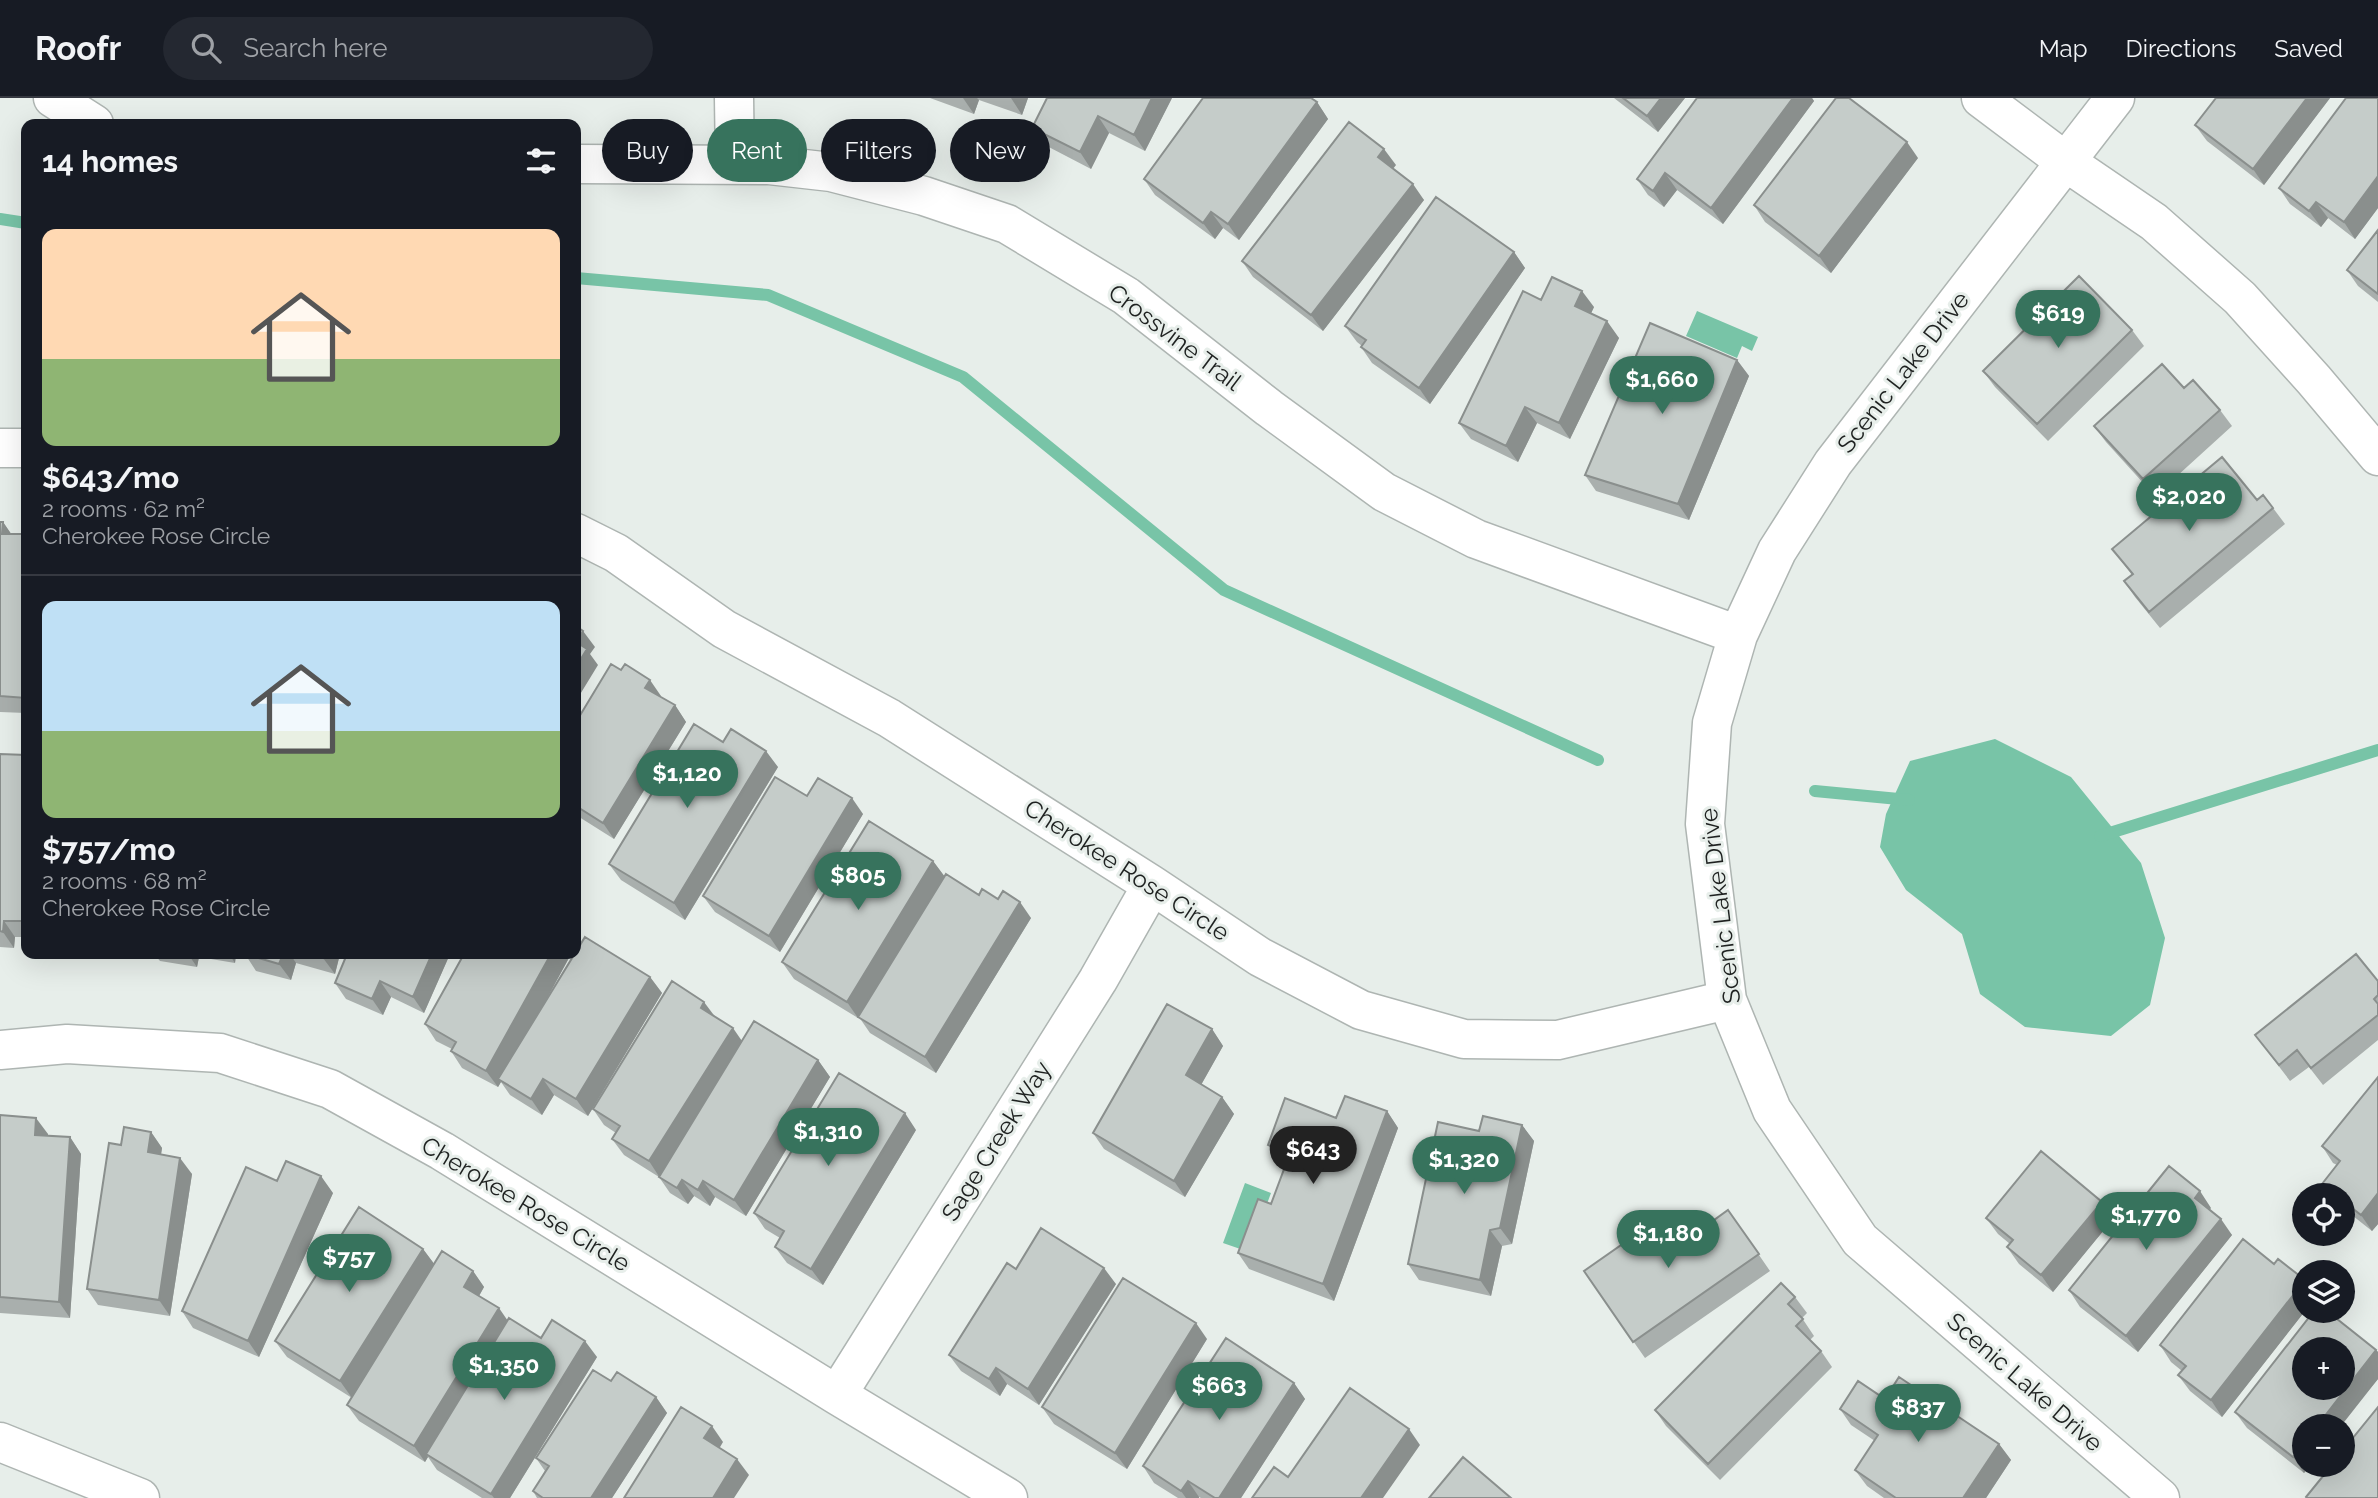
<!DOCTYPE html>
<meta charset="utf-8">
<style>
:root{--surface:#171b24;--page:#242831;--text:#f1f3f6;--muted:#9ea1a6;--line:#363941;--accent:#37735d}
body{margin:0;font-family:Raleway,sans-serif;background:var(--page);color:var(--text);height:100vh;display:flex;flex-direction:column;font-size:26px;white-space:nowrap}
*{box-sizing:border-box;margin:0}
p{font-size:23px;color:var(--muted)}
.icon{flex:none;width:38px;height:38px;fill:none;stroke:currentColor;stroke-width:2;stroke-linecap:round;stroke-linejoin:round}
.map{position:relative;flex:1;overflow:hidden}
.panel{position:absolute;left:21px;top:21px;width:560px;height:840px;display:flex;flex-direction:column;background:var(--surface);border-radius:14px;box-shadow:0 7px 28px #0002}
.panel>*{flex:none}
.guide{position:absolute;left:602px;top:21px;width:665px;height:63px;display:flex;gap:14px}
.controls{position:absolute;left:2292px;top:1085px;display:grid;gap:14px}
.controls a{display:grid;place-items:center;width:63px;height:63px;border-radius:50%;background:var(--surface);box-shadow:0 7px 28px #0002;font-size:35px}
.price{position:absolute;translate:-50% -60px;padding:0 16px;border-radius:24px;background:var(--accent);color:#fff;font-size:23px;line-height:46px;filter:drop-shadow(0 2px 4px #0008)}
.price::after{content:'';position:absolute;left:50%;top:42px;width:21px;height:16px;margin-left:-10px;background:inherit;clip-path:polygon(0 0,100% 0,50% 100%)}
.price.selected{background:#222;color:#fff}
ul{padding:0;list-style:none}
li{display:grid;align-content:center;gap:14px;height:371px;padding:0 21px}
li+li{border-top:2px solid var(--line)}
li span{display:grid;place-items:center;height:217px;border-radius:14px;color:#555}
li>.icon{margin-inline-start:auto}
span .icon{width:126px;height:126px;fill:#fffc;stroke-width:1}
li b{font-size:30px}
h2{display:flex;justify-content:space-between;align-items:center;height:84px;padding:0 21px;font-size:30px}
.chip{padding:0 24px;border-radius:32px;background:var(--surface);box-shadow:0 7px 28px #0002;font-size:24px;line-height:63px}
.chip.selected{background:var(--accent);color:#fff}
header{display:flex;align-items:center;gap:42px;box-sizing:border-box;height:98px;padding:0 35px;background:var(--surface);border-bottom:2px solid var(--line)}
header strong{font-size:33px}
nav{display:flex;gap:38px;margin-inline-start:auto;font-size:24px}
.search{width:490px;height:63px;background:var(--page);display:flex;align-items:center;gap:18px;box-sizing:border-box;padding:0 24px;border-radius:38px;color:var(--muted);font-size:26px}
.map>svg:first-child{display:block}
.water{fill:#78c4a7}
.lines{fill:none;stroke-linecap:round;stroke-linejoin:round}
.stream{stroke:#78c4a7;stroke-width:12}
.minor-casing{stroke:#aeb5b2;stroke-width:41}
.minor{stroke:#fff;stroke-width:38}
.wall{fill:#a9afad}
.shaded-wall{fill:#8a8f8d}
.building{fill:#c5ccc9;stroke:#8a8f8d;stroke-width:2;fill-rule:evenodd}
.labels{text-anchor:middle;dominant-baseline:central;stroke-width:6;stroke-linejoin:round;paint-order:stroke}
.street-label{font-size:24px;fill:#1e2120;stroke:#e7eeea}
</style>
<header>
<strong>Roofr</strong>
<div class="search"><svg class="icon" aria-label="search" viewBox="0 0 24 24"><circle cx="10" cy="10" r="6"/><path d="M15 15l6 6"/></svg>Search here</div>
<nav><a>Map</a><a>Directions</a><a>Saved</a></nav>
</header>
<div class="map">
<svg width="2378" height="1400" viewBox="0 0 2378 1400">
<rect width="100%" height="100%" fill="#e7eeea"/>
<path class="water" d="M1697,213l61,26 -6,14 -10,-5 -5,12 -51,-22z
M1995,641l76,38 70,86 24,75 -15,67 -39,31 -86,-9 -45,-33 -18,-60 -56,-44 -26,-43 6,-33 24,-53z
M1245,1085l26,10 -22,59 -26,-9z"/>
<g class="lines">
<path class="stream" d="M0,121l26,4
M576,180l192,17 195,82 261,213 374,170
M1815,693l94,9
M2100,738l278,-86"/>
<defs>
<path id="minor" d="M53,0l41,26
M734,0l1,67
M1981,0l85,64 88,60 86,76 74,82 64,76
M2115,0l-282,365 -56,88 -39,84 -26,88 -7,101 22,176 45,110 88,130 300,258
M576,66l193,1 62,7 93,24 83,28 119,72 143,112 115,84 92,47 262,96
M0,350h26
M576,435l40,20 108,76 165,89 263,167 108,72 101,53 103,29 94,1 169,-40
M0,952l67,-6 153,9 110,36 112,62 395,244 171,103
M837,1297l261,-415 54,-95
M0,1344l140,56"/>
</defs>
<use href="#minor" class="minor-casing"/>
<use href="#minor" class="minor"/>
</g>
<path class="wall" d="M930,0h98l-6,17 -43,-15 -5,14z
M1172,0l-27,53 -36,-18 -18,36 -48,-25 -11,-16z
M1313,0l-1,1 5,3 11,17 -89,121 -16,-12 -8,11 -60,-44 -11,-16z
M1614,0h71l-27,34z
M1697,0h115l2,3 -91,123 -46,-34 -13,17 -16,-12 -11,-16z
M2216,0h114l-66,87 -57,-44 -12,-16z
M2378,0v110l-23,31 -27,-21 -7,9 -31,-23 -11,-16z
M1918,60l-87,115 -66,-51 -11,-17z
M1396,67l-3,4 31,31 -101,131 -70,-54 -11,-16z
M2378,132v72l-20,-16 -11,-16z
M1514,154l11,16 -95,136 -58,-41 -11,-16 1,-1 -5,-4 -12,-16z
M1541,202l53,7 -3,6 28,25 -49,101 -33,-16 -19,39 -47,-23 -12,-16z
M2132,232l12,16 -96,95 -53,-54 -12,-16z
M1737,262l12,16 -60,144 -93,-29 -11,-16z
M2184,290l36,22 12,16 -77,70 -49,-54 -12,-16z
M2257,402l16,8 12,16 -125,104 -25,-31 -11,-16 8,-6 -20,-26z
M0,424h3l8,12h15v179l-26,-1z
M661,598v1l14,8 11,17 -72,117 -38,-24v-93z
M723,644l55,25 -93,153 -64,-40 -12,-16z
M0,656l26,1v182h-11l-1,11 -14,-1z
M807,698l56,18 -83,138 -65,-40 -12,-16z
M933,763l11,15 35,19 52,23 -95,155 -66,-40 -11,-16 -1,1 -64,-39 -12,-17z
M154,856h82l-1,9 -36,-6 -2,10 -37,-6z
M245,856h95l-5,20 -39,-11 -5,17 -35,-9z
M450,856l-26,59 -33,-16 -8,18 -37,-16 -11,-16z
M464,856h104l2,2 -32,59 112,-38 12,16 -74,123 -34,-21 -12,20 -32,-20 -9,-13 -3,5 -36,-19 -11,-17 1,-2 -16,-8 -11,-17z
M2378,883v59l-55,45 -14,-18 -19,14 -35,-46z
M714,918l28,25 76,19 12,17 -84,139 -31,-19 -5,9 -16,-10 -6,8 -18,-11 -11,-16 -35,-22 -12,-16 4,-6 -12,-8 -11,-16z
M1212,931l11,17 -22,39 21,12 12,17 -49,83 -81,-48 -11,-16z
M2378,979v147l-6,7 -29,-23v-13h-14l-7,-11 15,-19 -4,-2 -11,-17z
M1387,1013l11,17 -64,173 -85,-32 -11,-16 33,-49 15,-40 -7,-3 -11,-16 68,-27z
M0,1017l48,19v2l22,1 11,17 -11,164 -70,-5z
M1522,1027l12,16 -22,103 -10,2 -11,50 -72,-16 -11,-16 71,-133z
M916,1032l-93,155 -36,-22 -12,-16 5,-9 -15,-9 -11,-16z
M151,1034l11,16 -1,6 31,20 -22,142 -72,-11 -11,-16 34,-144z
M277,1083l56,12 -74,164 -66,-29 -11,-17z
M2102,1104l11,17 -60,73 -34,-28 -12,-17 3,-3 -12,-10 -12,-16z
M2211,1110l-2,2 23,25 -94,117 -58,-45 -11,-17z
M1728,1112l42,61 -125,87 -61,-87 95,-41 17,3z
M423,1151l11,15 39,7 11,16 -5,9 29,25 33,17 56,19 -87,141h-28l-45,-28 -9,-13 -3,5 -66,-41 -12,-16 5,-7 -65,-41 -12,-16z
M2274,1166l31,16v31l-83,106 -32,-26 -12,-16 4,-4 -11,-9 -11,-17z
M1016,1171l100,15 -77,121 -32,-21 -7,12 -39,-25 -12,-16z
M1795,1199l12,16 -5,5 12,18 -4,4 11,11 11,16 -112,113 -54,-54 -11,-16z
M1207,1241l-80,130 -73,-45 -12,-17z
M2376,1252l2,2v27l-73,86h6l-7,8 -57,-45 -12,-16z
M611,1283l45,16 11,16 -55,85h-75l-4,-7 12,-20 -9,-13z
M1294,1285l11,16 -64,99h-40l-2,-1v1h-21l-24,-15 -11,-17z
M1885,1301l114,45 12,16 -25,38h-102l-17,-12 -12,-16 20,-29 -24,-16 -11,-16z"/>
<path class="shaded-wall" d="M963,0h14l2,2 -5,14z
M1011,0h17l-6,17z
M1152,0h20l-27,53 -11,-16z
M1661,0h24l-27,34 -11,-16z
M1793,0h19l2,3 -91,123 -12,-16z
M2307,0h23l-66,87 -11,-16z
M1317,4l11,17 -89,121 -11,-16z
M1098,18l11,17 -18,36 -11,-17z
M1907,44l11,16 -87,115 -12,-17z
M1384,51l12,16 -7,8 -11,-16z
M1665,75l12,17 -13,17 -11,-16z
M2378,78v32l-23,31 -11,-17z
M1413,86l11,16 -101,131 -12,-16z
M2316,104l12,16 -7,9 -12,-16z
M1211,114l12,16 -8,11 -12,-16z
M1514,154l11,16 -95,136 -11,-16z
M1582,193l12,16 -7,15 -12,-16z
M1607,223l12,17 -49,101 -11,-16z
M1737,262l12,16 -60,144 -11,-16z
M1525,309l12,16 -19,39 -12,-16z
M3,424l11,16 -12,-4z
M583,533l12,16 -5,7 8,11 -22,36v-59z
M650,582l11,16 -4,8 -12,-16z
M675,607l11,17 -72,117 -11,-16z
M766,653l12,16 -93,153 -11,-17z
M852,700l11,16 -83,138 -11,-16z
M933,763l12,16 -87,141 -11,-16z
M1020,804l11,16 -95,155 -11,-16z
M4,823l11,16 -1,11 -11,-16z
M188,856h8l3,3 -2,10z
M229,856h7l-1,9z
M283,856h7l6,9 -5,17 -12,-16z
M324,856h16l-5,20 -12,-16z
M432,856h18l-26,59 -11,-16z
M551,856h17l2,2 -68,125 -4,-2 3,3 -3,5 -12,-16z
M650,879l12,16 -74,123 -12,-17z
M380,883l11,16 -8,18 -11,-16z
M704,904l12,16 -15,-10z
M733,930l11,16 -84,134 -11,-17z
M1212,931l11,17 -26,46 -11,-17z
M818,962l12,17 -84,139 -12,-16z
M543,981l11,16 -12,20 -11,-16z
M1222,999l12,17 -49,83 -11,-16z
M1387,1013l11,17 -64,173 -11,-17z
M905,1015l11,17 -93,155 -12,-16z
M36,1020l12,16 -1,18 -12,-17z
M1522,1027l12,16 -22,103 -12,-16z
M151,1034l11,16 -3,20 -11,-16z
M70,1039l11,17 -11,164 -11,-16z
M180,1060l12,16 -22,142 -11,-16z
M321,1078l12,17 -74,164 -11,-16z
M682,1082l12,16 -6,8 -11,-16z
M703,1083l12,16 -5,9 -12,-16z
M2200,1093l11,17 -5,6 -11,-16z
M2378,1095v31l-6,7 -11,-16z
M2102,1104l11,17 -60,73 -12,-17z
M2221,1121l11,16 -94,117 -12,-16z
M1490,1132l12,16 -11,50 -11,-16z
M423,1151l12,16 -83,133 -12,-17z
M1104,1170l12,16 -77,121 -11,-16z
M473,1173l11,16 -9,16 -11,-16z
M2305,1182v31l-83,106 -11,-17z
M499,1210l11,16 -84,130 2,3 -3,5 -11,-16z
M1196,1225l11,16 -80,130 -12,-16z
M585,1243l12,16 -87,141h-16l-3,-4z
M2376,1252l2,2v27l-37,47h-24z
M996,1270l11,16 -7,12 -11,-17z
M1294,1285l11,16 -64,99h-22z
M656,1299l11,16 -55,85h-21z
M712,1328l11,16 -7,12 -12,-16z
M1409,1331l11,16 -37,53h-22z
M2305,1344v23h6l-7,8 -11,-16z
M1999,1346l12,16 -25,38h-23z
M737,1361l12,16 -15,23h-21z
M1188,1383l11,16v1h-13l-5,-7z"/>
<path class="building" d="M1047,0h105l-18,37 -36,-19 -18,36 -48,-24z
M1203,0h108l6,4 -89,122 -17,-12 -8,11 -59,-44z
M1623,0h38l-14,18z
M1697,0h96l-82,110 -46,-35 -12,18 -16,-12z
M1836,0h13l58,44 -88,114 -65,-51z
M2216,0h91l-54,71 -58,-44z
M2346,0h32v78l-34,46 -28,-20 -7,9 -30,-23z
M1349,24l35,27 -6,8 35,27 -102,131 -69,-54z
M1436,99l78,55 -95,136 -58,-41 5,-7 -21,-14z
M2378,132v64l-31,-24z
M2079,178l53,54 -95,94 -54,-53z
M1552,179l30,14 -7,15 32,15 -48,102 -34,-16 -19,39 -47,-23 64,-132 18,9z
M1650,225l87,37 -59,144 -93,-29z
M2162,266l22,24 9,-8 27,30 -77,69 -49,-53z
M2222,359l35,43 6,-5 10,13 -124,104 -25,-31 9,-7 -21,-25z
M0,424h3l-1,12h24v164l-26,-2z
M576,528l7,5 -7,11z
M576,544l11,7 -11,18z
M611,566l10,6 4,-6 25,16 -5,8 30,17 -72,118 -27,-17v-84z
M694,626l29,18 8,-13 35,22 -92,152 -65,-39z
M0,656l26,1v166h-22l-1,11 -3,-1z
M775,679l32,19 11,-18 34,20 -83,138 -66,-40z
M869,723l64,40 -86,141 -65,-40z
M946,776l33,21 3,-6 16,10 5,-8 17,11 -95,155 -67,-40z
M585,839l65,40 -74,122 -33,-20 -12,20 -33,-20z
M245,856h38l-4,10z
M310,856h14l-1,4z
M347,856h85l-19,43 -33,-16 -8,18 -37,-16z
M464,856h87l-65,117 -35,-20 5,-9 -31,-18z
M2356,856l22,27v14l-4,4 4,5v11l-67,53 -14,-18 -18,15 -24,-30z
M672,883l32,21 -3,6 32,20 -84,133 -37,-22 8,-13 -27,-17z
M1167,906l45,25 -26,46 36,22 -48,84 -81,-48z
M754,923l64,39 -84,140 -31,-19 -5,9 -16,-10 -5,8 -18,-11z
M839,975l66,40 -94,156 -36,-22 9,-16 -30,-18z
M2378,979v116l-17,22 -18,-14v-6h-7l-14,-11 18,-23 -18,-15z
M1345,998l42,15 -64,173 -85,-31 20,-54 13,5 19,-51 -22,-8 17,-47 51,20z
M0,1017l36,3 -1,17 35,2 -11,165 -59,-5z
M1483,1018l39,9 -22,103 -10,2 -10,50 -72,-16 30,-142 41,9z
M124,1029l27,5 -3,20 32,6 -21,142 -72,-11 22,-146 12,2z
M2041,1053l61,51 -61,73 -34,-28 6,-7 -27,-22z
M286,1063l35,15 -73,165 -66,-30 64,-144 31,14z
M2169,1068l31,25 -5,7 26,21 -95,117 -57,-46z
M359,1109l64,42 -83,132 -65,-40z
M1728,1112l31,44 -126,88 -49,-71 83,-58 12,17 10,-7 7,10z
M1041,1130l63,40 -76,121 -32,-21 -7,11 -40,-24 58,-92 9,6z
M2243,1141l31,25 4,-5 27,21 -94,120 -33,-25 8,-9 -26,-21z
M442,1153l31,20 -9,16 35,21 -85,138 -67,-41z
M1123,1180l73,45 -81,130 -73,-46z
M1781,1185l14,14 -7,7 15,15 -7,7 25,25 -113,113 -53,-54z
M2314,1213h13l49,39 -59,76h-12v16l-12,15 -58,-45zM2305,1251h38v39h-38z
M509,1220l32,20 11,-18 33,21 -94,153 -65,-40z
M1226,1240l68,45 -75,115h-4l-27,-17 -7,10 -38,-25z
M593,1272l18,11 6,-9 39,25 -65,101h-48l-10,-7 16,-25 -13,-8z
M1899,1279l100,67 -36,54h-67l-41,-28 23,-35 -38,-26 18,-28 27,18z
M1350,1290l59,41 -48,69h-109l22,-31 14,10z
M681,1309l31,19 -8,12 33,21 -24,39h-89z
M2378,1309v91h-71l-1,-1 26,-32h11v-15z
M1463,1359l48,41h-82z"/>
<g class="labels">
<g class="street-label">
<text transform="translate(1175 239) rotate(37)">Crossvine Trail</text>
<text transform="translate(1903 274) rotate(-52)">Scenic Lake Drive</text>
<text transform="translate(1127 772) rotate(33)">Cherokee Rose Circle</text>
<text transform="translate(1720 808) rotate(-97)">Scenic Lake Drive</text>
<text transform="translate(996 1043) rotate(-58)">Sage Creek Way</text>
<text transform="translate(526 1106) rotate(31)">Cherokee Rose Circle</text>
<text transform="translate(2025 1284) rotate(41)">Scenic Lake Drive</text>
</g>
</g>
</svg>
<div class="controls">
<a><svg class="icon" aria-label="locate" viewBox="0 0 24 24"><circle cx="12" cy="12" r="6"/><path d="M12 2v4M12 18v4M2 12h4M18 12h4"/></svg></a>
<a><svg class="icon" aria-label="layers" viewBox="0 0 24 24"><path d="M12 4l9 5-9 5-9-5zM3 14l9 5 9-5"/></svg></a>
<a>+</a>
<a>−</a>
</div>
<b class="price" style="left:2058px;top:252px">$619</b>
<b class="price" style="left:1662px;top:318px">$1,660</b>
<b class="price" style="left:2189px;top:435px">$2,020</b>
<b class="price" style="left:687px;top:712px">$1,120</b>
<b class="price" style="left:858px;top:814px">$805</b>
<b class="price" style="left:828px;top:1070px">$1,310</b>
<b class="price selected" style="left:1313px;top:1088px">$643</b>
<b class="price" style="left:1464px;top:1098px">$1,320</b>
<b class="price" style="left:2146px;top:1154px">$1,770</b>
<b class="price" style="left:1668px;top:1172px">$1,180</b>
<b class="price" style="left:349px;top:1196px">$757</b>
<b class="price" style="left:504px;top:1304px">$1,350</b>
<b class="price" style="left:1219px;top:1324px">$663</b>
<b class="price" style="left:1918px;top:1346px">$837</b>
<div class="guide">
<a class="chip">Buy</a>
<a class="chip selected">Rent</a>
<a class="chip">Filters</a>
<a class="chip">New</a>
</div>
<section class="panel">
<h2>14 homes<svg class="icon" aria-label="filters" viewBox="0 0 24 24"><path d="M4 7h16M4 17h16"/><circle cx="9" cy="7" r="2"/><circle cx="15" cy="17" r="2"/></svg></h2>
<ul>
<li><span style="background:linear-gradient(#ffd9b3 60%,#8fb573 0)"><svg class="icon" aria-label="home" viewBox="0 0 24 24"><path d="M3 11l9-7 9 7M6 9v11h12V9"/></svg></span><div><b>$643/mo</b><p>2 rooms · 62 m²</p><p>Cherokee Rose Circle</p></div></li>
<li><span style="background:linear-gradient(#bfe0f5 60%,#8fb573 0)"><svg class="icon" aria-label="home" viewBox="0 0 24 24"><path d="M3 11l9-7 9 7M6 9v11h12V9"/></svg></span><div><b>$757/mo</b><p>2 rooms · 68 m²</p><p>Cherokee Rose Circle</p></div></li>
</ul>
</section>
</div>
